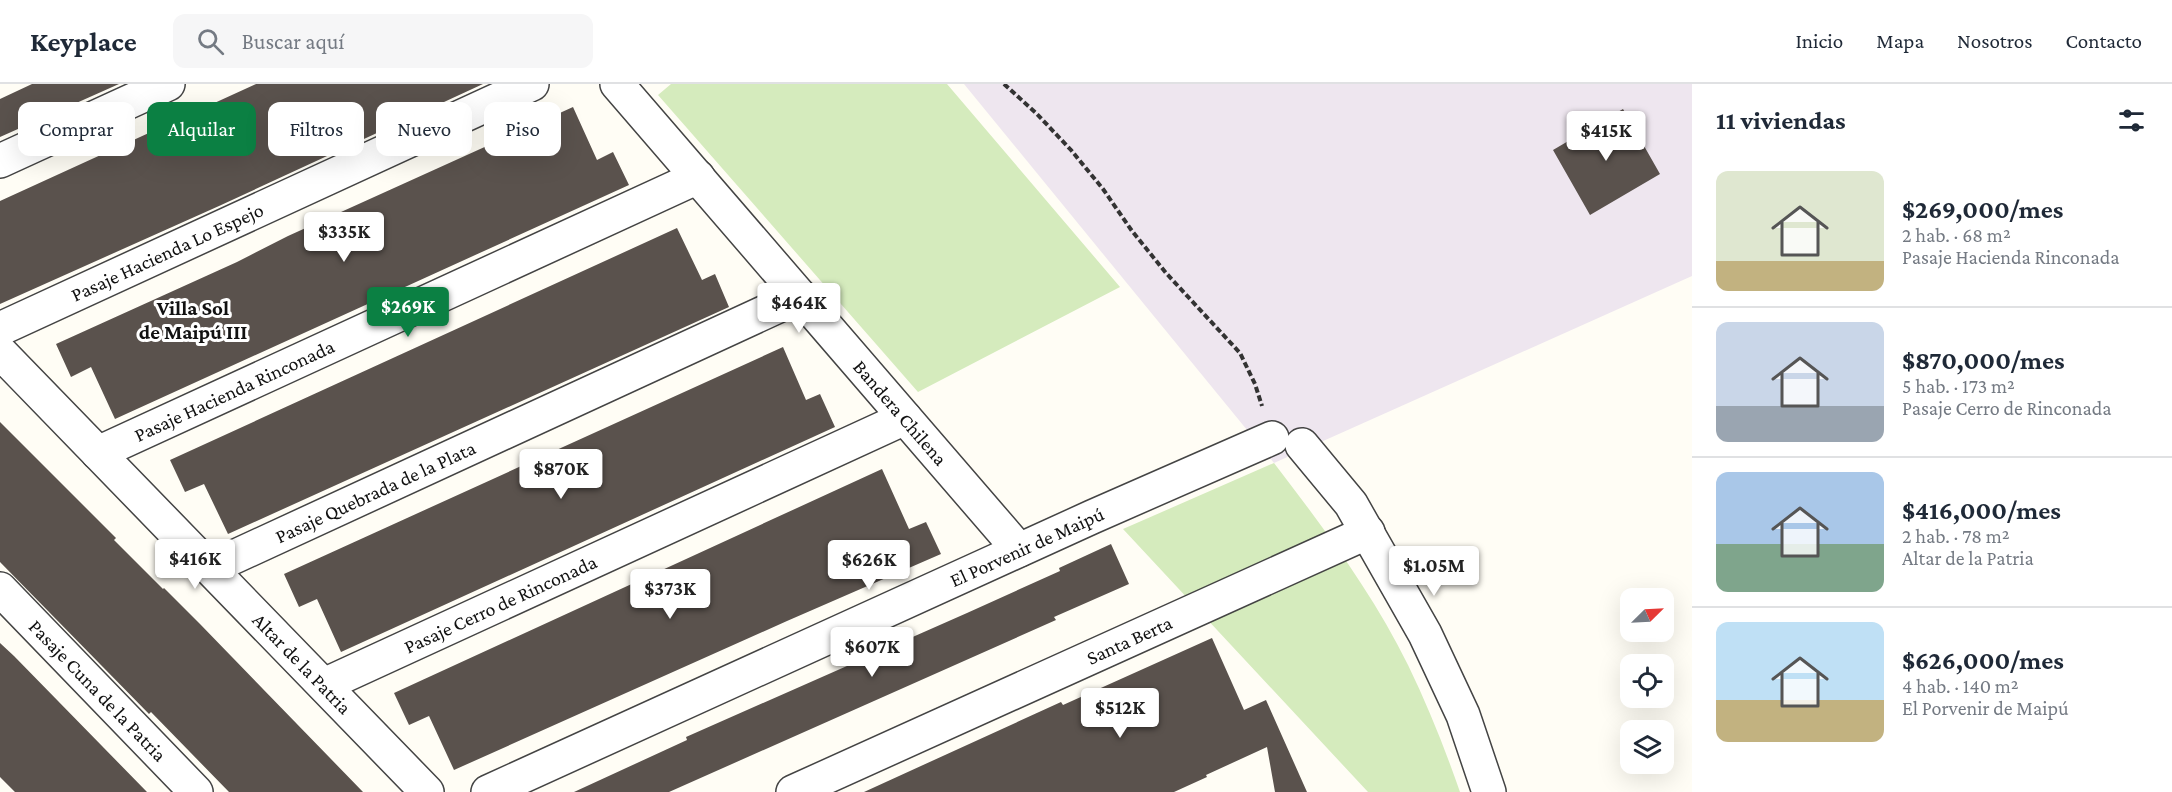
<!DOCTYPE html>
<html lang="es">
<meta charset="utf-8">
<style>
:root{--surface:#fff;--page:#f6f6f7;--text:#1f2937;--muted:#747a83;--line:#e0e1e3;--accent:#0b8043}
body{margin:0;font-family:"Crimson Pro",serif;background:var(--page);color:var(--text);height:100vh;display:flex;flex-direction:column;font-size:22px;white-space:nowrap}
*{box-sizing:border-box;margin:0}
p{font-size:20px;color:var(--muted)}
.icon{flex:none;width:33px;height:33px;fill:none;stroke:currentColor;stroke-width:2;stroke-linecap:round;stroke-linejoin:round}
.map{position:relative;flex:1;overflow:hidden}
.panel{display:flex;flex-direction:column;background:var(--surface);width:480px}
.panel>*{flex:none}
.banner{position:absolute;left:18px;top:18px;width:570px;height:54px;display:flex;gap:12px}
.needle{width:39px;rotate:66deg}
.buttons{position:absolute;left:1620px;top:504px;display:grid;gap:12px}
.buttons a{display:grid;place-items:center;width:54px;height:54px;border-radius:12px;background:var(--surface);box-shadow:0 6px 24px #0002;font-size:30px}
.price{position:absolute;translate:-50% -51px;padding:0 14px;border-radius:6px;background:#fff;color:#222;font-size:20px;line-height:39px;filter:drop-shadow(0 2px 3px #0008)}
.price::after{content:'';position:absolute;left:50%;top:36px;width:18px;height:14px;margin-left:-9px;background:inherit;clip-path:polygon(0 0,100% 0,50% 100%)}
.price.selected{background:var(--accent);color:#fff}
ul{padding:0;list-style:none}
li{display:flex;align-items:center;gap:18px;height:150px;padding:0 24px}
li+li{border-top:2px solid var(--line)}
li span{display:grid;place-items:center;flex:none;width:168px;height:120px;border-radius:12px;color:#555}
li>.icon{margin-inline-start:auto}
span .icon{width:72px;height:72px;fill:#fffc;stroke-width:1}
li b{font-size:26px}
h2{display:flex;justify-content:space-between;align-items:center;height:72px;padding:0 24px;font-size:26px}
.tag{padding:0 21px;border-radius:12px;background:var(--surface);box-shadow:0 6px 24px #0002;font-size:21px;line-height:54px}
.tag.selected{background:var(--accent);color:#fff}
header{display:flex;align-items:center;gap:36px;box-sizing:border-box;height:84px;padding:0 30px;background:var(--surface);border-bottom:2px solid var(--line)}
header strong{font-size:28px}
nav{display:flex;gap:33px;margin-inline-start:auto;font-size:21px}
.search{width:420px;height:54px;background:var(--page);display:flex;align-items:center;gap:15px;box-sizing:border-box;padding:0 21px;border-radius:12px;color:var(--muted);font-size:22px}
main{display:flex;flex:1;min-height:0}
.map>svg:first-child{display:block}
.industrial{fill:#eee6ef}
.green{fill:#d5ebbd}
.building{fill:#5a524d}
.lines{fill:none;stroke-linecap:round;stroke-linejoin:round}
.street-casing{stroke:#444;stroke-width:36}
.path{stroke:#333;stroke-width:4;stroke-dasharray:6 3;stroke-linecap:butt}
.street{stroke:#fff;stroke-width:33}
.labels{text-anchor:middle;dominant-baseline:central;stroke-width:6;stroke-linejoin:round;paint-order:stroke}
.street-label{font-size:20px;fill:#111;stroke:#fff}
.neighbourhood-label{font-size:21px;font-weight:bold;fill:#111;stroke:#fff}
</style>
<header>
<strong>Keyplace</strong>
<div class="search"><svg class="icon" aria-label="search" viewBox="0 0 24 24"><circle cx="10" cy="10" r="6"/><path d="M15 15l6 6"/></svg>Buscar aquí</div>
<nav><a>Inicio</a><a>Mapa</a><a>Nosotros</a><a>Contacto</a></nav>
</header>
<main>
<div class="map">
<svg width="1692" height="708" viewBox="0 0 1692 708">
<rect width="100%" height="100%" fill="#fffdf5"/>
<path class="industrial" d="M964,0h728v192l-418,187z"/>
<path class="green" d="M671,0h276l173,203 -202,105 -260,-297z
M1274,379c49,64 98,129 134,202 20,41 37,84 52,127h-92l-245,-263z"/>
<path class="building" d="M32,0h87l-119,53v-38z
M256,0h227l-264,122 -219,98v-103z
M573,23l24,53 16,-8 16,33 -514,234 -24,-52 -20,10 -15,-33 181,-82 51,-26z
M1623,25l37,65 -70,41 -37,-65z
M677,144l25,52 13,-6 14,33 -501,227 -24,-50 -19,8 -15,-32z
M783,263l23,53 14,-6 15,33 -494,225 -24,-53 -18,8 -15,-33z
M0,338l116,116 -2,2 49,49 1,-1 36,36 163,168h-134l-78,-80 -2,2 -149,-152z
M882,385l27,60 17,-7 15,32 -154,67 -333,149 -25,-54 -20,9 -15,-32z
M1111,460l18,40 -75,33 2,3 -387,172h-95l113,-52 -1,-3 281,-124 93,-42 -1,-3z
M1212,554l32,72 22,-10 41,92h-32l-8,-45 -61,28 1,2 -33,15h-310l197,-90 2,3z
M0,559l14,13 133,136h-132l-15,-15z"/>
<g class="lines">
<defs>
<g id="street">
<path id="s1" d="M617,0l402,466"/>
<path d="M0,77l168,-77"/>
<path id="s2" d="M0,245l532,-245"/>
<path id="s3" d="M0,268l427,440"/>
<path d="M1302,361l49,59 74,130 38,81 26,77"/>
<path id="s4" d="M98,369l600,-276"/>
<path id="s5" d="M210,484l590,-272"/>
<path id="s6" d="M0,505l196,203"/>
<path id="s7" d="M324,601l581,-267"/>
<path id="s8" d="M488,708l604,-275 180,-79"/>
<path id="s9" d="M793,708l575,-260"/>
</g>
</defs>
<use href="#street" class="street-casing"/>
<path class="path" d="M1004,0l32,29 35,37 32,39 29,42 34,42 74,80 15,31 7,22"/>
<use href="#street" class="street"/>
</g>
<g class="labels">
<g class="street-label">
<text stroke="none"><textPath href="#s2" startOffset="184">Pasaje Hacienda Lo Espejo</textPath></text>
<text stroke="none"><textPath href="#s4" startOffset="150">Pasaje Hacienda Rinconada</textPath></text>
<text stroke="none"><textPath href="#s1" startOffset="434">Bandera Chilena</textPath></text>
<text stroke="none"><textPath href="#s5" startOffset="182">Pasaje Quebrada de la Plata</textPath></text>
<text stroke="none"><textPath href="#s8" startOffset="592">El Porvenir de Maipú</textPath></text>
<text stroke="none"><textPath href="#s7" startOffset="194">Pasaje Cerro de Rinconada</textPath></text>
<text stroke="none"><textPath href="#s9" startOffset="369">Santa Berta</textPath></text>
<text stroke="none"><textPath href="#s3" startOffset="434">Altar de la Patria</textPath></text>
<text stroke="none"><textPath href="#s6" startOffset="141">Pasaje Cuna de la Patria</textPath></text>
</g>
<g class="neighbourhood-label">
<text x="193" y="224">Villa Sol<tspan x="193" dy="24">de Maipú III</tspan></text>
</g>
</g>
</svg>
<div class="buttons">
<a><svg class="needle" viewBox="-14 -14 28 28"><path d="M0-13l5 13h-10z" fill="#e53935"/><path d="M0 13l5-13h-10z" fill="#747a83"/></svg></a>
<a><svg class="icon" aria-label="locate" viewBox="0 0 24 24"><circle cx="12" cy="12" r="6"/><path d="M12 2v4M12 18v4M2 12h4M18 12h4"/></svg></a>
<a><svg class="icon" aria-label="layers" viewBox="0 0 24 24"><path d="M12 4l9 5-9 5-9-5zM3 14l9 5 9-5"/></svg></a>
</div>
<b class="price" style="left:1606px;top:78px">$415K</b>
<b class="price" style="left:344px;top:179px">$335K</b>
<b class="price" style="left:799px;top:250px">$464K</b>
<b class="price selected" style="left:408px;top:254px">$269K</b>
<b class="price" style="left:561px;top:416px">$870K</b>
<b class="price" style="left:195px;top:506px">$416K</b>
<b class="price" style="left:869px;top:507px">$626K</b>
<b class="price" style="left:1434px;top:513px">$1.05M</b>
<b class="price" style="left:670px;top:536px">$373K</b>
<b class="price" style="left:872px;top:594px">$607K</b>
<b class="price" style="left:1120px;top:655px">$512K</b>
<div class="banner">
<a class="tag">Comprar</a>
<a class="tag selected">Alquilar</a>
<a class="tag">Filtros</a>
<a class="tag">Nuevo</a>
<a class="tag">Piso</a>
</div>
</div>
<section class="panel">
<h2>11 viviendas<svg class="icon" aria-label="filters" viewBox="0 0 24 24"><path d="M4 7h16M4 17h16"/><circle cx="9" cy="7" r="2"/><circle cx="15" cy="17" r="2"/></svg></h2>
<ul>
<li><span style="background:linear-gradient(#dfe7d0 75%,#c2b280 0)"><svg class="icon" aria-label="home" viewBox="0 0 24 24"><path d="M3 11l9-7 9 7M6 9v11h12V9"/></svg></span><div><b>$269,000/mes</b><p>2 hab. · 68 m²</p><p>Pasaje Hacienda Rinconada</p></div></li>
<li><span style="background:linear-gradient(#c9d6e8 70%,#9aa5b1 0)"><svg class="icon" aria-label="home" viewBox="0 0 24 24"><path d="M3 11l9-7 9 7M6 9v11h12V9"/></svg></span><div><b>$870,000/mes</b><p>5 hab. · 173 m²</p><p>Pasaje Cerro de Rinconada</p></div></li>
<li><span style="background:linear-gradient(#a9c7e8 60%,#7fa58c 0)"><svg class="icon" aria-label="home" viewBox="0 0 24 24"><path d="M3 11l9-7 9 7M6 9v11h12V9"/></svg></span><div><b>$416,000/mes</b><p>2 hab. · 78 m²</p><p>Altar de la Patria</p></div></li>
<li><span style="background:linear-gradient(#bfe0f5 65%,#c2b280 0)"><svg class="icon" aria-label="home" viewBox="0 0 24 24"><path d="M3 11l9-7 9 7M6 9v11h12V9"/></svg></span><div><b>$626,000/mes</b><p>4 hab. · 140 m²</p><p>El Porvenir de Maipú</p></div></li>
</ul>
</section>
</main>
